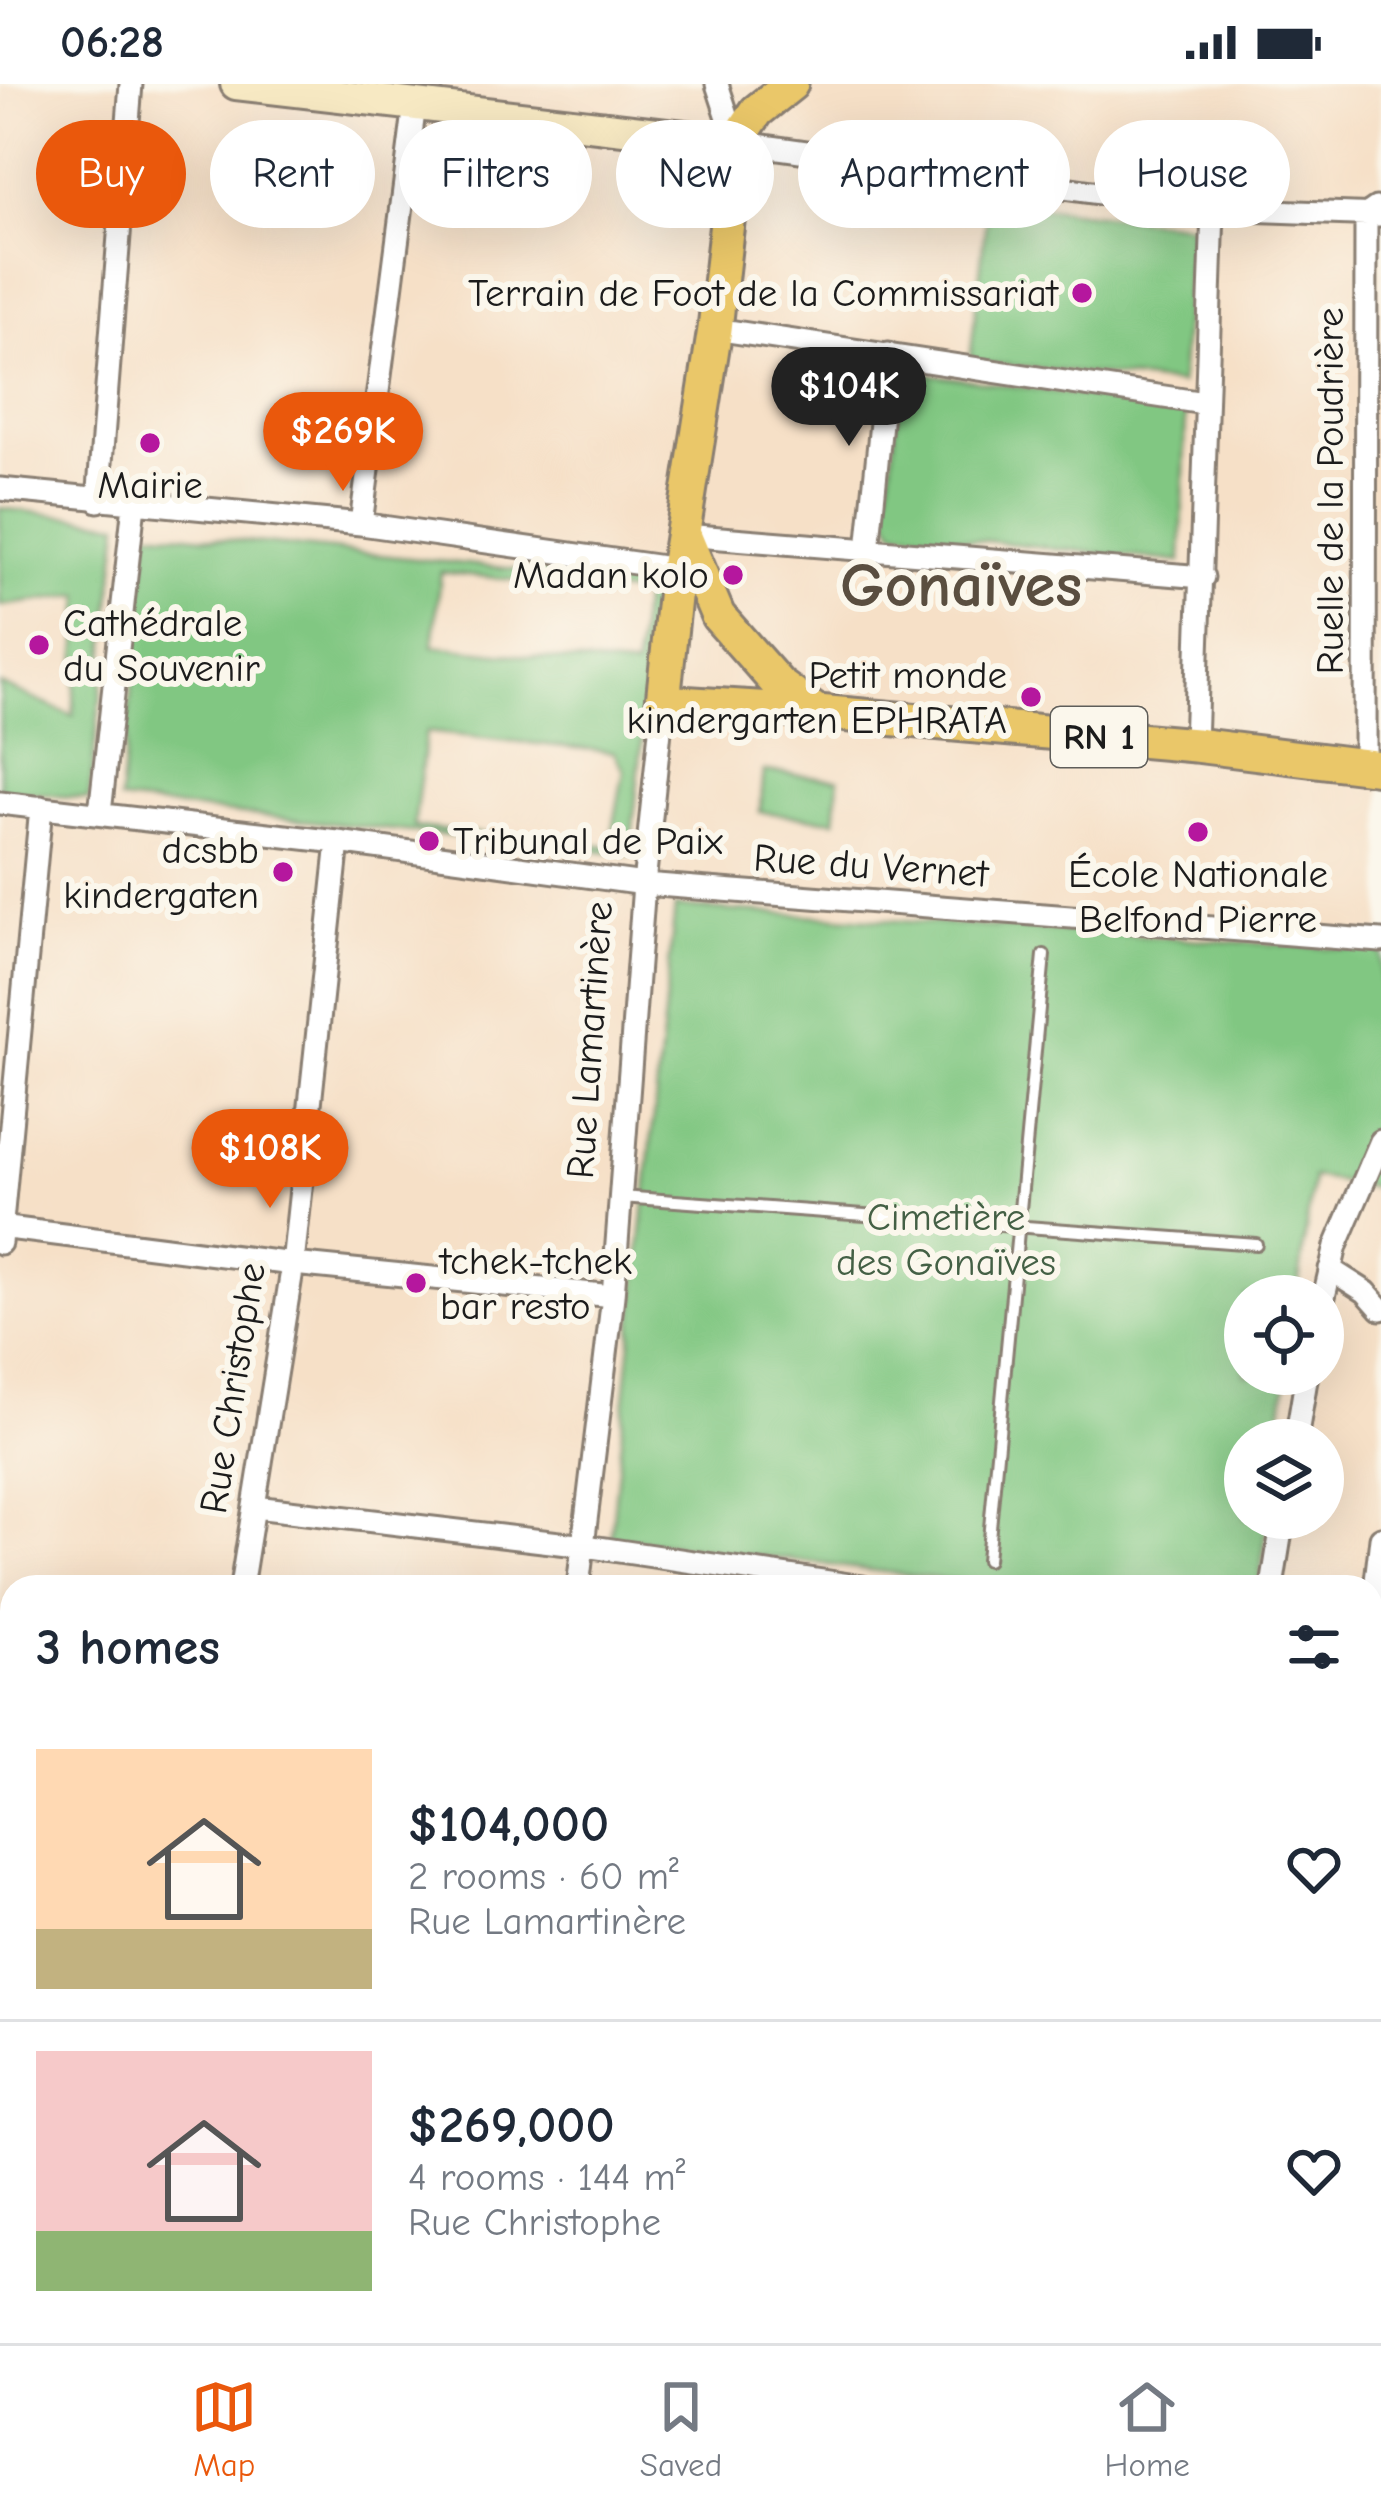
<!DOCTYPE html>
<meta charset="utf-8">
<style>
:root{--surface:#fff;--page:#f6f6f7;--text:#1f2937;--muted:#747a83;--line:#e0e1e3;--accent:#ea580c}
body{margin:0;font-family:"Comic Neue",sans-serif;background:var(--page);color:var(--text);height:100vh;display:flex;flex-direction:column;font-size:45px;white-space:nowrap}
*{box-sizing:border-box;margin:0}
p{font-size:39px;color:var(--muted)}
.icon{flex:none;width:66px;height:66px;fill:none;stroke:currentColor;stroke-width:2;stroke-linecap:round;stroke-linejoin:round}
.map{position:relative;flex:1;overflow:hidden}
.drawer{position:absolute;left:0px;top:1491px;width:1383px;height:768px;display:flex;flex-direction:column;background:var(--surface);border-radius:36px 36px 0 0;box-shadow:0 12px 48px #0002}
.drawer>*{flex:none}
.hud{position:absolute;left:36px;top:36px;width:1311px;height:108px;display:flex;gap:24px}
.fabs{position:absolute;left:1224px;top:1191px;display:grid;gap:24px}
.fabs a{display:grid;place-items:center;width:120px;height:120px;border-radius:50%;background:var(--surface);box-shadow:0 12px 48px #0002;font-size:60px}
.price{position:absolute;translate:-50% -102px;padding:0 27px;border-radius:42px;background:var(--accent);color:#fff;font-size:39px;line-height:78px;filter:drop-shadow(0 3px 6px #0008)}
.price::after{content:'';position:absolute;left:50%;top:72px;width:36px;height:27px;margin-left:-18px;background:inherit;clip-path:polygon(0 0,100% 0,50% 100%)}
.price.on{background:#222;color:#fff}
ul{padding:0;list-style:none}
li{display:flex;align-items:center;gap:36px;height:300px;padding:0 36px}
li+li{border-top:3px solid var(--line)}
li span{display:grid;place-items:center;flex:none;width:336px;height:240px;border-radius:0px;color:#555}
li>.icon{margin-inline-start:auto}
span .icon{width:144px;height:144px;fill:#fffc;stroke-width:1}
li b{font-size:51px}
h2{display:flex;justify-content:space-between;align-items:center;height:144px;padding:0 36px;font-size:51px}
.tag{padding:0 42px;border-radius:54px;background:var(--surface);box-shadow:0 12px 48px #0002;font-size:42px;line-height:108px}
.tag.on{background:var(--accent);color:#fff}
.status{display:flex;justify-content:space-between;align-items:center;height:84px;padding:0 60px;background:var(--surface);direction:ltr}
.status svg{height:33px;fill:currentColor}
.tabs{display:flex;justify-content:space-around;align-items:center;height:168px;border-top:3px solid var(--line);background:var(--surface);font-size:33px;color:var(--muted)}
.tabs a{display:grid;justify-items:center;gap:6px}
.tabs .on{color:var(--accent)}
.map>svg:first-child{display:block}
.green{fill:#81c782;stroke:#4e724f;stroke-width:3;fill-rule:evenodd}
.lines{fill:none;stroke-linecap:round;stroke-linejoin:round}
.lane-casing{stroke:#897e72;stroke-width:16}
.street-casing{stroke:#897e72;stroke-width:27}
.secondary-casing{stroke:#897e72;stroke-width:36}
.primary-casing{stroke:#897e72;stroke-width:39}
.lane{stroke:#fff;stroke-width:10}
.street{stroke:#fff;stroke-width:21}
.secondary{stroke:#f7e9c3;stroke-width:30}
.primary{stroke:#eac769;stroke-width:33}
.poi-dot{fill:#b5179e;stroke:#fbf7ec;stroke-width:4.5}
.labels{text-anchor:middle;dominant-baseline:central;stroke-width:12;stroke-linejoin:round;paint-order:stroke}
.shield{fill:#fbf7ec;stroke:#5f5e5a;stroke-width:3}
.shield-label{font-size:36px;font-weight:bold;fill:#1c1c1c}
.poi-label{font-size:39px;fill:#1c1c1c;stroke:#fbf7ec;text-anchor:end}
.street-label{font-size:39px;fill:#1c1c1c;stroke:#fbf7ec}
.park-label{font-size:39px;fill:#446045;stroke:#fbf7ec}
.town-label{font-size:63px;font-weight:bold;fill:#5a4e40;stroke:#fbf7ec}
</style>
<div class="status"><b>06:28</b><svg viewBox="0 0 49 12"><path d="M0 12V9h3v3zM5 12V6h3v6zM10 12V3h3v9zM15 12V0h3v12zM26 1h20v11H26zM47 4h2v5h-2z"/></svg></div>
<div class="map">
<svg width="1381" height="2259" viewBox="0 0 1381 2259">
<rect width="100%" height="100%" fill="#fbf7ec"/>
<filter id="ink" filterUnits="userSpaceOnUse"><feTurbulence type="fractalNoise" baseFrequency=".00833" numOctaves="2"/><feDisplacementMap in="SourceGraphic" scale="24" xChannelSelector="R" yChannelSelector="G"/><feConvolveMatrix kernelMatrix="1 2 1 2 8 2 1 2 1" color-interpolation-filters="sRGB"/></filter>
<filter id="wash" filterUnits="userSpaceOnUse"><feTurbulence type="fractalNoise" baseFrequency=".004" numOctaves="4" result="noise"/><feDisplacementMap in="SourceGraphic" scale="48" xChannelSelector="R" yChannelSelector="G"/><feGaussianBlur stdDeviation="2.7" result="paint"/><feColorMatrix in="noise" values="0 0 0 0 0 0 0 0 0 0 0 0 0 0 0 0 0 1.4 0 .05"/><feComposite in="paint" operator="in"/></filter>
<g filter="url(#wash)">
<rect width="100%" height="100%" fill="#f6e0c7"/>
<path class="green" d="M988,117l203,24 -11,159 -210,-23z
M913,288l273,38 -5,152 -286,-31 -9,-17 15,-128z
M0,424l120,15 -31,276 -89,-9v-106l73,32 8,-121 -81,11z
M148,447l511,53 -29,271 -510,-54zM441,488l202,22 -8,74 -202,-22zM426,648l188,20 10,18 -14,76 -196,-19z
M764,687l75,8 -4,41 -75,-8z
M675,823l706,44v225l-4,12 -64,-11 -16,119h-52v78h42l-9,66h-33v78h23l-9,69h-258l-390,-50z"/>
</g>
<g filter="url(#ink)">
<g class="lines">
<defs>
<path id="lane" d="M621,1113l635,47
M987,1476l57,-605
M36,2247v12"/>
<path id="street" d="M717,0l19,58 477,67 168,6
M715,245l489,74
M0,405l361,35 316,45
M98,417l33,-417
M361,440l54,-420
M684,451l519,42
M868,466l20,-196
M1195,661l18,-536
M1365,683l1,-552 10,-7
M0,719l338,39 306,42 737,57
M100,729l34,-309
M0,1143l293,37 320,32
M0,1159l41,-436
M1330,1185l36,23 15,17
M1323,1217l13,-55 45,-105
M1296,1356l11,-66
M255,1423l330,39 278,41
M241,1503l52,-323 45,-422
M578,1503l35,-291 31,-412 19,-182
M1272,1503l11,-69
M1371,1540l10,-86
M0,1568l12,2
M1371,1585l10,1
M1371,1790l10,1
M0,1825l12,3
M1371,1901h10
M1371,2093l10,-1
M1371,2237l10,11
M197,2247v12
M640,2247l1,12
M876,2247v12
M1141,2247l65,12
M480,2259l3,-12
M961,2259v-12
M1120,2259l1,-12"/>
<path id="secondary" d="M236,0l500,58"/>
<path id="primary" d="M791,0l-34,27 -21,31 -21,187 -38,240 -14,133 154,10 378,33 186,23
M684,451l34,81 61,69 36,26"/>
</defs>
<use href="#lane" class="lane-casing"/>
<use href="#street" class="street-casing"/>
<use href="#secondary" class="secondary-casing"/>
<use href="#primary" class="primary-casing"/>
<use href="#lane" class="lane"/>
<use href="#street" class="street"/>
<use href="#secondary" class="secondary"/>
<use href="#primary" class="primary"/>
</g>
</g>
<g class="poi-dot">
<circle cx="1082" cy="209" r="12"/>
<circle cx="150" cy="359" r="12"/>
<circle cx="733" cy="491" r="12"/>
<circle cx="39" cy="561" r="12"/>
<circle cx="1031" cy="613" r="12"/>
<circle cx="1198" cy="748" r="12"/>
<circle cx="429" cy="757" r="12"/>
<circle cx="283" cy="788" r="12"/>
<circle cx="416" cy="1199" r="12"/>
</g>
<g class="labels">
<rect class="shield" x="1051" y="623" width="96" height="60" rx="9"/>
<g class="shield-label">
<text x="1099" y="653">RN 1</text>
</g>
<g class="poi-label">
<text x="1058" y="209">Terrain de Foot de la Commissariat</text>
<text x="150" y="401" text-anchor="middle">Mairie</text>
<text x="709" y="491">Madan kolo</text>
<text x="63" y="539" text-anchor="start">Cathédrale<tspan x="63" dy="45">du Souvenir</tspan></text>
<text x="1007" y="591">Petit monde<tspan x="1007" dy="45">kindergarten EPHRATA</tspan></text>
<text x="453" y="757" text-anchor="start">Tribunal de Paix</text>
<text x="259" y="766">dcsbb<tspan x="259" dy="45">kindergaten</tspan></text>
<text x="1198" y="790" text-anchor="middle">École Nationale<tspan x="1198" dy="45">Belfond Pierre</tspan></text>
<text x="440" y="1177" text-anchor="start">tchek-tchek<tspan x="440" dy="45">bar resto</tspan></text>
</g>
<g class="street-label">
<text transform="translate(1330 407) rotate(-90)">Ruelle de la Poudrière</text>
<text transform="translate(871 782) rotate(4)">Rue du Vernet</text>
<text transform="translate(590 956) rotate(-86)">Rue Lamartinère</text>
<text transform="translate(233 1304) rotate(-81)">Rue Christophe</text>
</g>
<g class="park-label">
<text x="946" y="1133">Cimetière<tspan x="946" dy="45">des Gonaïves</tspan></text>
</g>
<g class="town-label">
<text x="961" y="501">Gonaïves</text>
</g>
</g>
</svg>
<div class="fabs">
<a><svg class="icon" aria-label="locate" viewBox="0 0 24 24"><circle cx="12" cy="12" r="6"/><path d="M12 2v4M12 18v4M2 12h4M18 12h4"/></svg></a>
<a><svg class="icon" aria-label="layers" viewBox="0 0 24 24"><path d="M12 4l9 5-9 5-9-5zM3 14l9 5 9-5"/></svg></a>
</div>
<b class="price on" style="left:849px;top:365px">$104K</b>
<b class="price" style="left:343px;top:410px">$269K</b>
<b class="price" style="left:270px;top:1127px">$108K</b>
<div class="hud">
<a class="tag on">Buy</a>
<a class="tag">Rent</a>
<a class="tag">Filters</a>
<a class="tag">New</a>
<a class="tag">Apartment</a>
<a class="tag">House</a>
</div>
<section class="drawer">
<h2>3 homes<svg class="icon" aria-label="filters" viewBox="0 0 24 24"><path d="M4 7h16M4 17h16"/><circle cx="9" cy="7" r="2"/><circle cx="15" cy="17" r="2"/></svg></h2>
<ul>
<li><span style="background:linear-gradient(#ffd9b3 75%,#c2b280 0)"><svg class="icon" aria-label="home" viewBox="0 0 24 24"><path d="M3 11l9-7 9 7M6 9v11h12V9"/></svg></span><div><b>$104,000</b><p>2 rooms · 60 m²</p><p>Rue Lamartinère</p></div><svg class="icon" aria-label="heart" viewBox="0 0 24 24"><path d="M12 20l-8-8c-3-5 5-10 8-4 3-6 11-1 8 4z"/></svg></li>
<li><span style="background:linear-gradient(#f6c9c9 75%,#8fb573 0)"><svg class="icon" aria-label="home" viewBox="0 0 24 24"><path d="M3 11l9-7 9 7M6 9v11h12V9"/></svg></span><div><b>$269,000</b><p>4 rooms · 144 m²</p><p>Rue Christophe</p></div><svg class="icon" aria-label="heart" viewBox="0 0 24 24"><path d="M12 20l-8-8c-3-5 5-10 8-4 3-6 11-1 8 4z"/></svg></li>
</ul>
</section>
</div>
<nav class="tabs">
<a class="on"><svg class="icon" aria-label="map" viewBox="0 0 24 24"><path d="M3 6l6-2 6 2 6-2v14l-6 2-6-2-6 2zM9 4v14M15 6v14"/></svg>Map</a>
<a><svg class="icon" aria-label="saved" viewBox="0 0 24 24"><path d="M7 4h10v16l-5-4-5 4z"/></svg>Saved</a>
<a><svg class="icon" aria-label="home" viewBox="0 0 24 24"><path d="M3 11l9-7 9 7M6 9v11h12V9"/></svg>Home</a>
</nav>
